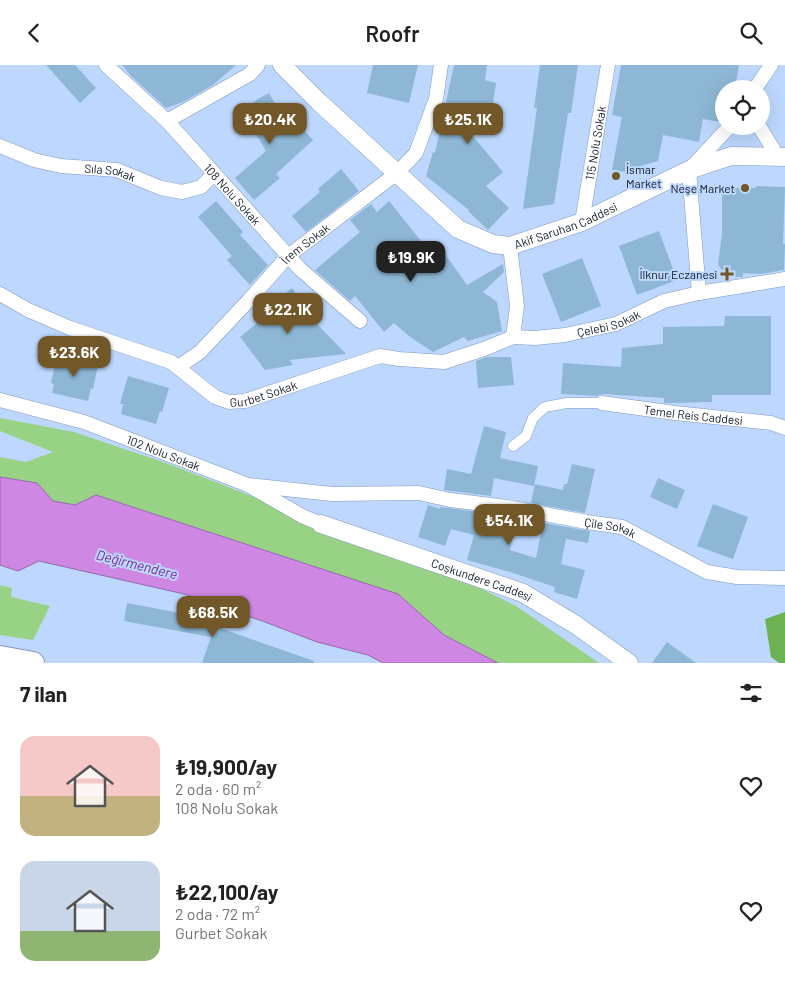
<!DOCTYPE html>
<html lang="tr">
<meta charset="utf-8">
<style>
:root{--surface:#fff;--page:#f2f2f2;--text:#222;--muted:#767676;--accent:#725729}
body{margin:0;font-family:Barlow,sans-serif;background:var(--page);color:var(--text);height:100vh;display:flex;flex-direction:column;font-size:19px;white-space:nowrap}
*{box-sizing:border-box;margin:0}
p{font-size:16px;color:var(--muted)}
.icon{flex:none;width:28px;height:28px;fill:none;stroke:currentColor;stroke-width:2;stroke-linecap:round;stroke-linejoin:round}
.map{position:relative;height:598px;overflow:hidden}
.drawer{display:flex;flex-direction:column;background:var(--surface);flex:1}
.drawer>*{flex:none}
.controls{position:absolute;left:715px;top:15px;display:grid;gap:10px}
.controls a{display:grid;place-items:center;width:55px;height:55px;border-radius:50%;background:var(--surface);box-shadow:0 5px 20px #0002;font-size:25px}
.price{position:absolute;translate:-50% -42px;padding:0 11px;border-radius:10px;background:var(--accent);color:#fff;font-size:16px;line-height:32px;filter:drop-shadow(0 1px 2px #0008)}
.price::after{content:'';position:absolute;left:50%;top:30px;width:15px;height:11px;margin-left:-8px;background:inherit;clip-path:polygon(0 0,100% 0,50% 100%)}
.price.on{background:#222;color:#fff}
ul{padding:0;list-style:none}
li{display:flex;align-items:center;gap:15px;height:125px;padding:0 20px}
li span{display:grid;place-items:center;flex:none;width:140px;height:100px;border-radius:15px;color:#555}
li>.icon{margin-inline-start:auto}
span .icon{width:60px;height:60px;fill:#fffc;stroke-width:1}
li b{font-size:21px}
h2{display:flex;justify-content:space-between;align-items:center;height:60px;padding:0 20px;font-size:21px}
header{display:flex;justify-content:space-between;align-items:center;height:65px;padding:0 20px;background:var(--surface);font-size:22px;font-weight:600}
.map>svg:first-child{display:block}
.green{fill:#98d284}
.forest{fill:#6db252}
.water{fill:#ce88e4;stroke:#9668ac}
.building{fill:#8db7d4}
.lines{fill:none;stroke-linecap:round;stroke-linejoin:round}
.pedestrian-casing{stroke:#8099bd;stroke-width:11}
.minor-casing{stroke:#8099bd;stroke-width:15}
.tertiary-casing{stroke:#8099bd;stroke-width:19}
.trunk-casing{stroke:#8099bd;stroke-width:24}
.pedestrian{stroke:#fff;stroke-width:10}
.minor{stroke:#fff;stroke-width:14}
.tertiary{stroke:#fff;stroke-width:18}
.trunk{stroke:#fff;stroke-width:22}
.poi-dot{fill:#725729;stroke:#bdd7fe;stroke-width:2}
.labels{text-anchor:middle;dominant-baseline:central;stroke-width:4;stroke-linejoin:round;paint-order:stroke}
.street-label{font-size:12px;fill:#131c2a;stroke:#bdd7fe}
.poi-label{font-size:12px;fill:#131c2a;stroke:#bdd7fe;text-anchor:end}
.water-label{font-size:14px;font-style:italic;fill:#7e2896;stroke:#bdd7fe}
</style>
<header><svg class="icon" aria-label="back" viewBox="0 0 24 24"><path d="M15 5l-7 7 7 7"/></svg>Roofr<svg class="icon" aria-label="search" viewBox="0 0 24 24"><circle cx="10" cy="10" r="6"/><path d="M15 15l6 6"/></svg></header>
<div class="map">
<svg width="785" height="598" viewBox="0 0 785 598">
<rect width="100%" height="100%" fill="#bdd7fe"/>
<path class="green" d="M0,353l74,14 92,31 277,107 73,36 83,57h-101l-54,-28 -46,-41 -302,-99 -21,10 -22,-4 -16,-18 -37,-6v-20l26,5 27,-10 -53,-21z
M0,520l12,3 -1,9 39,9 -17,34 -33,-5z"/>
<path class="forest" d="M785,547v51h-6l-8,-6 -6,-38z"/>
<path class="water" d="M0,412l37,6 16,18 22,4 21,-10 302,99 46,41 54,28h-115l-15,-8 -51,-13 -52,-20 -81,-28 -145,-33 -21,10 -18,-6z"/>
<path class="building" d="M46,0h29l21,23 -16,15z
M122,0h114l-23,20 -30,17 -17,6 -35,-32z
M373,0h45l-9,38 -42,-10z
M454,0h33l-2,15 11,3 -4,26 5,1 -5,24 -25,-5 36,43 -17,14 23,22 -21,22 -20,-19 1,-1 -43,-34 7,-24 2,1z
M540,0h38l-7,48h-3l-14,91 -31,5 14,-101h-3z
M621,0h118l-4,24h-11v12l-4,21 -17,-3 -4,23 -36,-7 -5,26 -24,7 -1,5 -21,-3 10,-53 -10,-2z
M269,28l20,35 7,-6 17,18 -37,34 4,4 -26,22 -19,-22 31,-27 -25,-42z
M341,104l18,22 -53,41 -14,-16 28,-24 -2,-3z
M756,121l29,1 -2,57h2l-1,26 -24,4 -17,-1v4h-15l-10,-12 4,-31v-46h34z
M216,136l27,31 -3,3 28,30 -18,20 -23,-25 5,-4 -34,-39z
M389,136l40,50 9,-7 29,41 36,-21 1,8 -21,20 14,10 5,29 -34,10 -4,-4 -31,15 -23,-15 -16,-14 -10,9 -29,-36 -5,5 -34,-30 -1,-1 45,-38 -10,-12 21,-16 6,8z
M659,166l18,49 -40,15 -18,-49z
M582,193l19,48 -40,16 -19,-48z
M292,223l25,36 29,30 -56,6 3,5 -28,5 -25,-33 28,-23 -3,-4z
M725,251h46v79h-59v7l-45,1h-3v-5l-61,-4 -6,2 -36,-2 2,-31 58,4 1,-19 41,-4v-17l61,-1z
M57,290l41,10 -5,24 -2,-1 -3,13 -36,-8 2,-9 -3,-1z
M487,292h24l3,28 -36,3 -2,-27z
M128,311l41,12 -7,24 -2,-1 -4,13 -35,-10 2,-10h-3z
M484,361l22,6 -6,26 38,8 -4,20 -40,-8 -3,18 -47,-6 3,-21 24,5z
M572,399l23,5 -10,44 -54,-10 4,-19 28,6 1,-6h3z
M658,413l27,12 -8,19 -27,-12z
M713,439l35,13 -15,42 -36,-13z
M428,440l12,4v-2l47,6 29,8 -6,29 26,8 7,-35 47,8 -2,12 -22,-4 -5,25 24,6 -8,29 -23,-7 1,-5 -45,-15 -43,-12 7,-25 -23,-6 -6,17 -27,-9z
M127,538l74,14 -1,4 114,40v2h-112l9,-26 -87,-16z
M667,577l29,21h-44z"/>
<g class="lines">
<defs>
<path id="pedestrian" d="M513,381l13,-10 7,-18 12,-11 22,-4h35"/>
<g id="minor">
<path id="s1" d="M106,0l61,56 133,148 60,52"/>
<path d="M755,24l16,-24"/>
<path d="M167,56l83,-47 8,-9"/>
<path d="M730,61l-41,44 10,123 86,-14"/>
<path d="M759,61l19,31"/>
<path id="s2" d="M0,81l34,14 27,6 56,4 44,18 21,4 19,-5 13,-13"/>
<path id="s3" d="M582,157l26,-157"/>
<path d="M510,181l7,60 -4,31"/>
<path id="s4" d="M0,229l28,16 42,18 101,34 44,35 14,5 16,-1 135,-45 19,3 45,3 40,-13 29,-12 22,1 30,-3 51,-11 48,-23 35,-8"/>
<path id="s5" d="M178,302l22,-15 49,-52 39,-44 109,-83 19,-20 20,-54 5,-34"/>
<path id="s6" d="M0,335l84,22 164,63 54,31 19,8"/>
<path id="s7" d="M602,338l73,10 96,10 14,5"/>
<path id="s8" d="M248,420l84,9 87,-1 31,7 57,7 80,15 35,5 85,45 30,5 48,1"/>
</g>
<g id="tertiary">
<path id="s9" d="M282,0l37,37 139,127 35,15 17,2 72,-24 107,-52 42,-14 54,1"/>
<path id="s10" d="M321,459l202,69 53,32 53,38"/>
</g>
<path id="trunk" d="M0,592l33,6"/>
</defs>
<use href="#pedestrian" class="pedestrian-casing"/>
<use href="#minor" class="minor-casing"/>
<use href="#tertiary" class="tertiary-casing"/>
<use href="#trunk" class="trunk-casing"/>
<use href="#pedestrian" class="pedestrian"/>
<use href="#minor" class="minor"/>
<use href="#tertiary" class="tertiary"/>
<use href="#trunk" class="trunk"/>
</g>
<g class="poi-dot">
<circle cx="616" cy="111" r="5"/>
<circle cx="745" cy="123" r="5"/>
<path d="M724.5 201.5h5v5h5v5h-5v5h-5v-5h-5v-5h5z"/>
</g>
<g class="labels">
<g class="street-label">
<text stroke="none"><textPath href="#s3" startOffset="80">115 Nolu Sokak</textPath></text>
<text stroke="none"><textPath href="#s2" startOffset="114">Sıla Sokak</textPath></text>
<text stroke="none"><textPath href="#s1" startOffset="181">108 Nolu Sokak</textPath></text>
<text stroke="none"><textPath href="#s9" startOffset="355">Akif Saruhan Caddesi</textPath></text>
<text stroke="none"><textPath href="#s5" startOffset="178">İrem Sokak</textPath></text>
<text stroke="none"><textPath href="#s4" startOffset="649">Çelebi Sokak</textPath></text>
<text stroke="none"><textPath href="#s4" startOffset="291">Gurbet Sokak</textPath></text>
<text stroke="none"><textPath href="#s7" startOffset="92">Temel Reis Caddesi</textPath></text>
<text stroke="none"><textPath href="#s6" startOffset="172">102 Nolu Sokak</textPath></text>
<text stroke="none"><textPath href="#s8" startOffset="366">Çile Sokak</textPath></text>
<text stroke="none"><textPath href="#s10" startOffset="170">Coşkundere Caddesi</textPath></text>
</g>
<g class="poi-label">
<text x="626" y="104" text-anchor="start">İsmar<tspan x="626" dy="14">Market</tspan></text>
<text x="735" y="123">Neşe Market</text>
<text x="717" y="209">İlknur Eczanesi</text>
</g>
<g class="water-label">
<text transform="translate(137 499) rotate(14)">Değirmendere</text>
</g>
</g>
</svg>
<div class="controls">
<a><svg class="icon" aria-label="locate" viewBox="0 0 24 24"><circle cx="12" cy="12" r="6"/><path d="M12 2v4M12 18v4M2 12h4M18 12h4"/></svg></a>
</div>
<b class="price" style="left:270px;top:80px">₺20.4K</b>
<b class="price" style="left:468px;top:80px">₺25.1K</b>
<b class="price on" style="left:411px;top:218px">₺19.9K</b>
<b class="price" style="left:288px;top:270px">₺22.1K</b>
<b class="price" style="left:74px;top:313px">₺23.6K</b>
<b class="price" style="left:509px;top:481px">₺54.1K</b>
<b class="price" style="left:213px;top:573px">₺68.5K</b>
</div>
<section class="drawer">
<h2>7 ilan<svg class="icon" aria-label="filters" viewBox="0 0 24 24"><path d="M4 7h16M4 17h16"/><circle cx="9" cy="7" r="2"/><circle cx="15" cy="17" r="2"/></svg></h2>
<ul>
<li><span style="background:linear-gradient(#f6c9c9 60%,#c2b280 0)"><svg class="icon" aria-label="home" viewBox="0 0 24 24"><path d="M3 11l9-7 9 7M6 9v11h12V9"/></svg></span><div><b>₺19,900/ay</b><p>2 oda · 60 m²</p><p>108 Nolu Sokak</p></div><svg class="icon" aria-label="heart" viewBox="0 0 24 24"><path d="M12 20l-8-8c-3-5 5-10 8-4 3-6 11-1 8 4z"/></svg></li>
<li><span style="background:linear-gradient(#c9d6e8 70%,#8fb573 0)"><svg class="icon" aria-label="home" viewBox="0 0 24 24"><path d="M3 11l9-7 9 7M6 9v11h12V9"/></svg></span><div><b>₺22,100/ay</b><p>2 oda · 72 m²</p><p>Gurbet Sokak</p></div><svg class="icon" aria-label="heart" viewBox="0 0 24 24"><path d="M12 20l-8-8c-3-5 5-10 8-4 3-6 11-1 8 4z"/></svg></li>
</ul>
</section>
